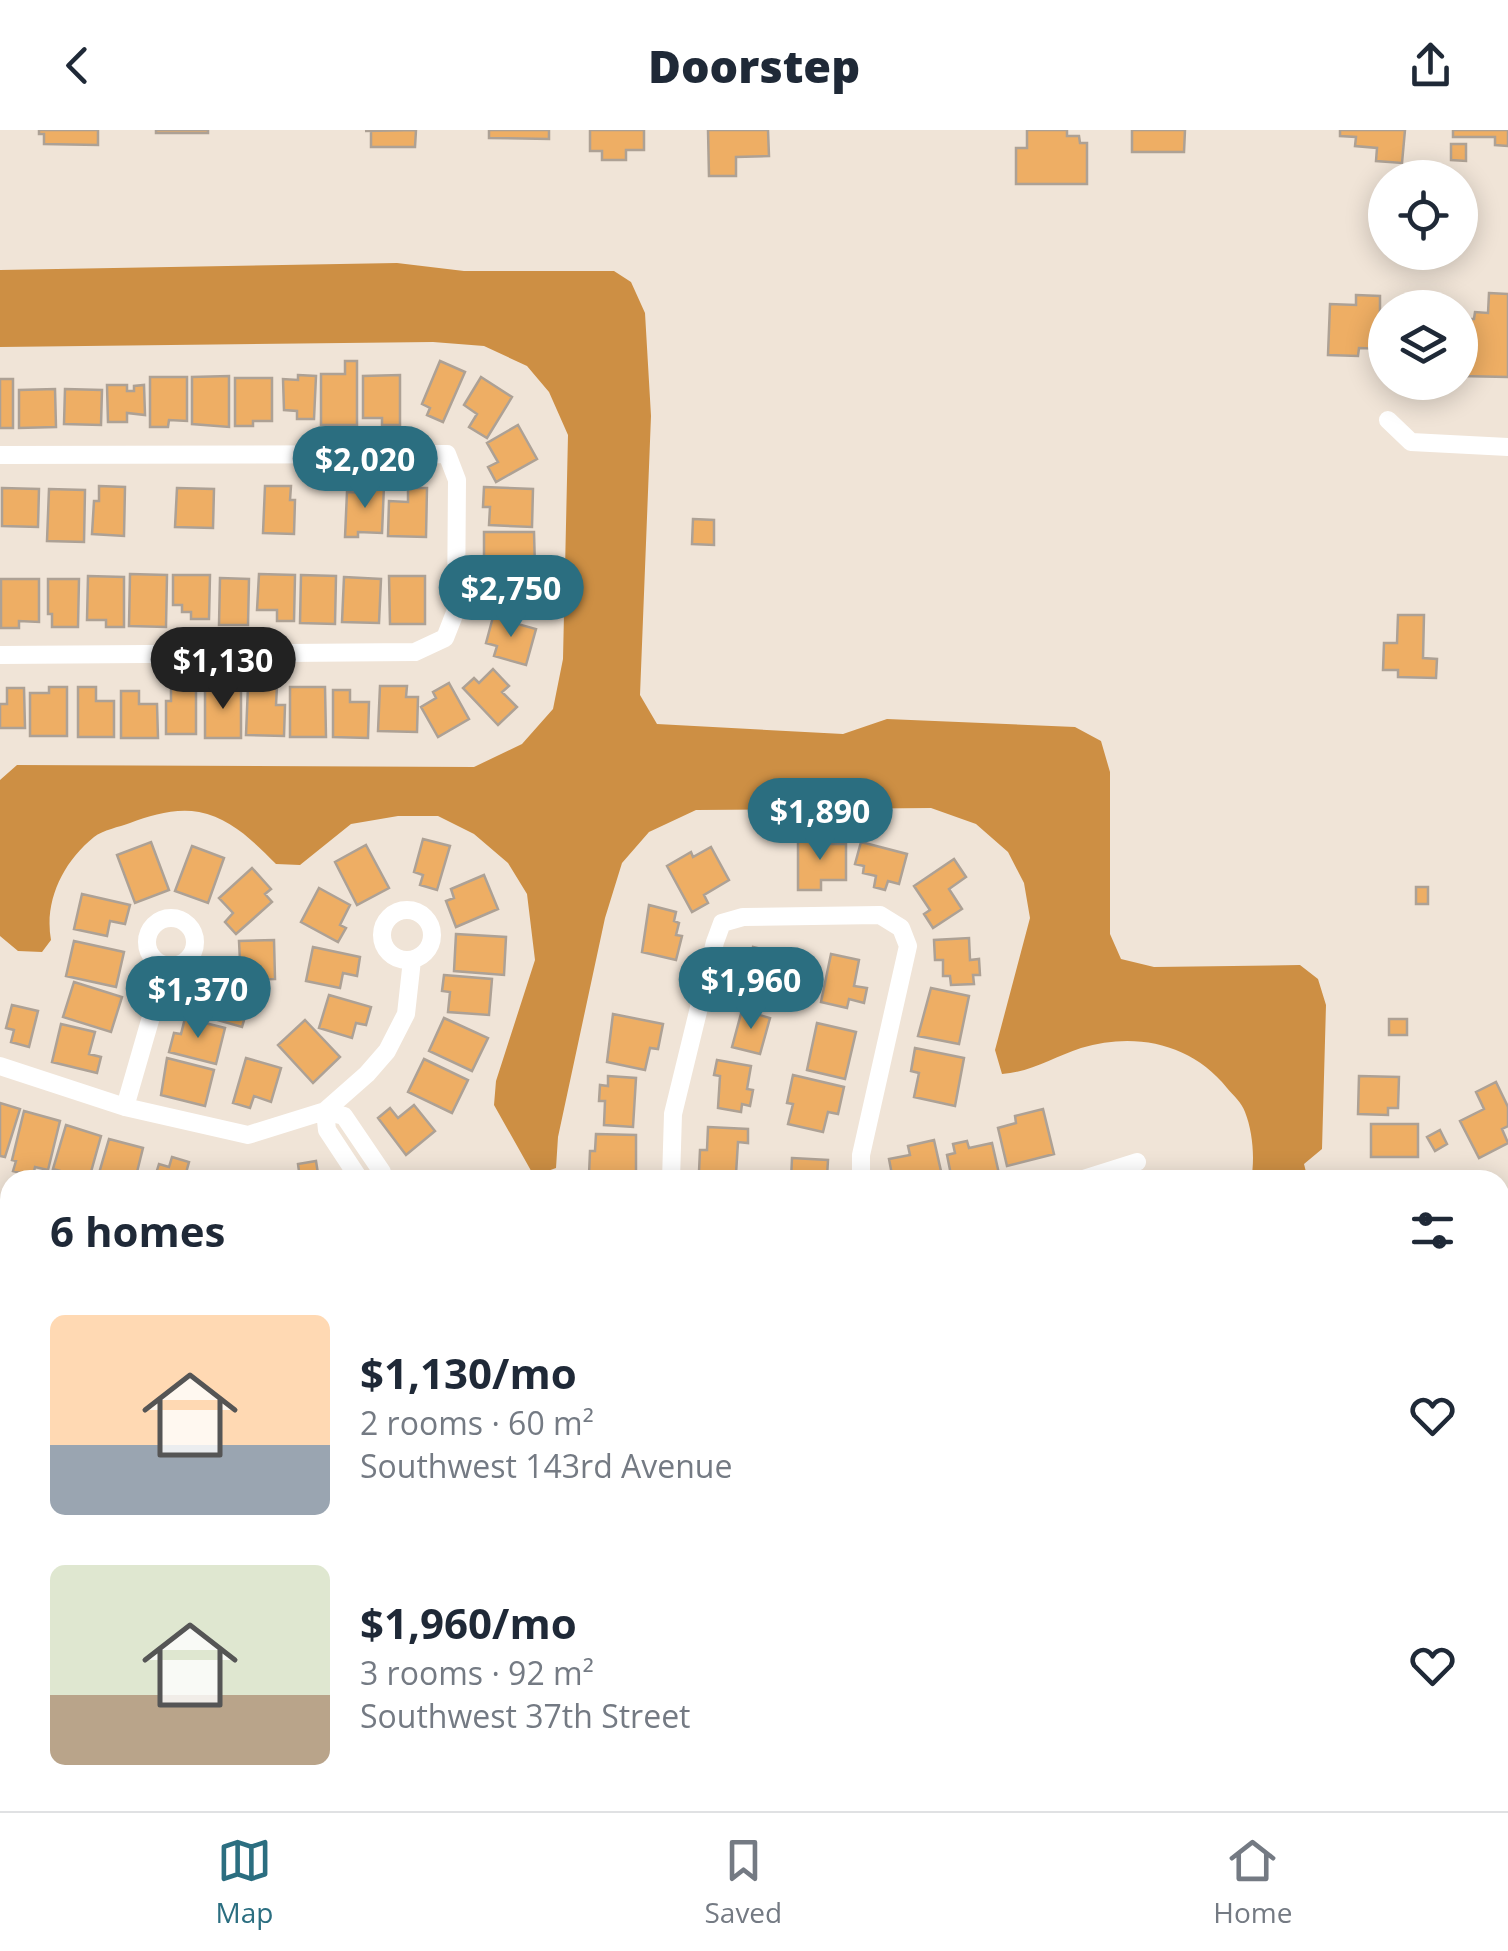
<!DOCTYPE html>
<meta charset="utf-8">
<style>
:root{--surface:#fff;--page:#f6f6f7;--text:#1f2937;--muted:#747a83;--line:#e0e1e3;--accent:#2b6e80}
body{margin:0;font-family:"Open Sans",sans-serif;background:var(--page);color:var(--text);height:100vh;display:flex;flex-direction:column;font-size:38px;white-space:nowrap}
*{box-sizing:border-box;margin:0}
p{font-size:32px;color:var(--muted)}
.icon{flex:none;width:55px;height:55px;fill:none;stroke:currentColor;stroke-width:2;stroke-linecap:round;stroke-linejoin:round}
.map{position:relative;flex:1;overflow:hidden}
.details{position:absolute;left:0px;top:1040px;width:1510px;height:642px;display:flex;flex-direction:column;background:var(--surface);border-radius:30px 30px 0 0;box-shadow:0 5px 25px #0003}
.details>*{flex:none}
.tools{position:absolute;left:1368px;top:30px;display:grid;gap:20px}
.tools a{display:grid;place-items:center;width:110px;height:110px;border-radius:50%;background:var(--surface);box-shadow:0 5px 25px #0003;font-size:50px}
.price{position:absolute;translate:-50% -85px;padding:0 22px;border-radius:35px;background:var(--accent);color:#fff;font-size:32px;line-height:65px;filter:drop-shadow(0 2px 5px #0008)}
.price::after{content:'';position:absolute;left:50%;top:60px;width:30px;height:22px;margin-left:-15px;background:inherit;clip-path:polygon(0 0,100% 0,50% 100%)}
.price.current{background:#222;color:#fff}
ul{padding:0;list-style:none}
li{display:flex;align-items:center;gap:30px;height:250px;padding:0 50px}
li span{display:grid;place-items:center;flex:none;width:280px;height:200px;border-radius:15px;color:#555}
li>.icon{margin-inline-start:auto}
span .icon{width:120px;height:120px;fill:#fffc;stroke-width:1}
li b{font-size:42px}
h2{display:flex;justify-content:space-between;align-items:center;height:120px;padding:0 50px;font-size:42px}
header{display:flex;justify-content:space-between;align-items:center;height:130px;padding:0 50px;background:var(--surface);font-size:45px;font-weight:800}
.tabs{display:flex;justify-content:space-around;align-items:center;height:140px;border-top:2px solid var(--line);background:var(--surface);font-size:28px;color:var(--muted)}
.tabs a{display:grid;justify-items:center;gap:5px}
.tabs .current{color:var(--accent)}
.map>svg:first-child{display:block}
.water{fill:#cd8f44}
.building{fill:#eeae64;stroke:#ada195;stroke-width:2.5}
.lines{fill:none;stroke-linecap:round;stroke-linejoin:round}
.street{stroke:#fff;stroke-width:18}
</style>
<header><svg class="icon" aria-label="back" viewBox="0 0 24 24"><path d="M15 5l-7 7 7 7"/></svg>Doorstep<svg class="icon" aria-label="share" viewBox="0 0 24 24"><path d="M12 15V3M7 8l5-5 5 5M5 13v7h14v-7"/></svg></header>
<div class="map">
<svg width="1508" height="1681" viewBox="0 0 1508 1681">
<rect width="100%" height="100%" fill="#f0e4d7"/>
<path class="water" d="M397,133l67,8h150l17,11 14,31 6,103 -11,279 17,29 186,10 44,-15 188,8 26,14 9,31v162l11,25 33,8 146,-2 18,14 8,26 -4,144 -18,15 4,16h-57c4,-20 2,-48 -6,-68 -3,-9 -12,-17 -18,-24 -36,-45 -92,-56 -146,-40 -27,9 -50,24 -79,26l-7,-24 35,-132 -6,-35 -16,-31 -32,-28 -45,-16 -235,2 -47,22 -27,31 -17,55 -47,219 -2,31 -22,8 -40,-71 2,-24 39,-121 -8,-66 -19,-31 -34,-29 -36,-18h-40l-47,8 -51,41 -24,-1c-22,-22 -45,-46 -77,-52 -24,-4 -47,3 -69,11 -11,4 -27,7 -36,14 -31,25 -50,64 -43,103l-9,12 -24,-1 -18,-15v-156l17,-15 457,2 48,-23 31,-35 10,-50 5,-224 -19,-43 -22,-26 -43,-20 -51,-4 -433,5v-77z
M1500,1068h8v91l-8,-1z
M10,1277v395l57,1 4,8h-71v-401z
M360,1673h79c-26,8 -52,6 -79,0z"/>
<path class="building" d="M39,0h59v15l-54,-1v-10h-5z
M156,0h52v3h-52z
M416,0l-1,17h-44v-16h-6z
M489,0h60v9l-60,-1z
M590,0h54v20h-18v10h-24v-9h-12z
M708,0h60l1,26 -33,1v19h-27z
M1027,0h40v6h12l1,7h7v41h-71v-36h11z
M1132,0h53l-1,22h-52z
M1340,0h65l-3,33 -26,-2 1,-13 -22,-2 1,-9 -16,-1z
M1453,0h55v16l-13,-1v-8h-42z
M1451,14h15v17l-15,-1z
M1489,163l19,1v83l-48,-1v-57h14l1,-7 13,1z
M1356,165l24,1v24h5v29l-26,-1 -1,8 -30,-1 2,-51 26,1z
M345,231h12v64h-36v-51h24z
M440,231l25,11 -22,50 -16,-7 3,-7 -8,-4z
M298,245l18,1 -2,43h-17v-8l-13,-1 -1,-31 15,1z
M400,245v50h-18v-7h-19v-42z
M229,246v51l-37,-3v-47z
M150,247h37v44l-18,-1 -1,7h-18z
M481,247l31,20 -25,41 -18,-11 8,-13 -13,-9z
M235,248h37v43h-19v5h-18z
M0,249h13v49h-13z
M107,255h20v6h7v-5l10,-1 1,30 -18,-2v9h-19z
M55,259l1,38 -37,1v-38z
M65,259l37,1 -1,35 -37,-1z
M518,295l19,34 -41,23 -8,-15 10,-5 -11,-19z
M365,354l19,1 -2,48 -24,-1v5h-13l2,-45 18,1z
M99,356l26,1 -1,49 -32,-2 2,-33h5z
M265,356h26l-1,14h5l-1,34 -31,-1z
M484,357l49,2 -1,38 -43,-2 1,-18h-7z
M2,358l37,1 -1,38 -36,-1z
M177,358l37,1 -1,39 -38,-1z
M408,358h19l-1,49 -38,-1 1,-35 19,1z
M49,359l36,1 -1,52 -37,-1z
M693,389l21,1v25l-22,-1z
M484,402h50l1,37h-51z
M130,444l37,1 -1,52 -37,-1z
M259,444l36,1 -1,46h-17v-11h-20z
M500,444l34,1 -1,39 -42,-1 1,-19 7,1z
M173,445h37l-1,44h-18v-7h-9v-7h-9z
M301,445l35,1 -1,48 -35,-1z
M88,446l36,1v50h-18v-7h-19z
M389,446h36v48h-35z
M344,447l37,2 -2,44 -37,-1z
M220,448l29,1 -1,46h-29z
M1,449h38v43l-20,-1v7h-18z
M48,449h31l-1,48h-26v-13h-4z
M1398,485h26l-1,43 14,1 -1,19 -38,-1v-7h-15l1,-27h13z
M493,487l43,12 -10,36 -32,-9 3,-10 -11,-3z
M493,539l16,17 -7,6 15,15 -19,18 -35,-37 11,-10 5,5z
M449,553l20,36 -31,18 -17,-30 15,-9 -3,-6z
M248,556h29l-1,19h9l-1,31 -38,-1z
M380,556h27l-1,11h12l-1,35 -39,-1z
M49,557h18v49h-37v-43h19z
M78,557h18v14h18v36h-36z
M171,557h25v47h-30v-33h5z
M205,557h36v51h-36z
M290,557h35l1,50h-36z
M7,558h17l1,40h-25v-24h7z
M333,560h17v12h19l-1,36 -35,-1z
M121,561h18v13h18l1,34h-37z
M798,708h28v6h20v36h-25v10h-23z
M423,709l27,7 -13,44 -17,-5 3,-10 -9,-3z
M151,712l18,48 -34,13 -18,-48z
M861,712l46,12 -8,30 -11,-3 -3,9 -11,-3 2,-11 -13,-3 1,-7 -9,-2z
M366,715l23,43 -32,17 -22,-43z
M192,716l32,12 -16,45 -33,-12z
M711,717l18,33 -25,15 4,8 -16,9 -25,-46 24,-14 2,5z
M954,729l12,18 -17,12 13,20 -29,19 -9,-14 6,-4 -16,-24z
M252,738l19,21 -6,5 7,8 -36,32 -11,-12 8,-9 -14,-15z
M484,745l14,34 -42,18 -10,-26 8,-3 -3,-9z
M1416,757h12v17h-12z
M319,758l31,17 -10,20 6,3 -8,14 -37,-20z
M82,764l48,11 -5,19 -15,-3 -3,15 -33,-7z
M649,775l27,7 -2,9 5,2 -3,12 6,1 -6,24 -34,-8z
M456,804l50,3 -2,38 -50,-4z
M969,808l1,22 9,-1 1,16h-7l1,9 -23,1 -1,-9h-7v-16h-8l-1,-20z
M274,810l1,39 -47,1 -1,-18 13,-1 -1,-20z
M74,811l50,11 -8,35 -50,-11z
M313,817l47,10 -3,19 -14,-3 -3,15 -34,-7z
M753,817l40,9 -9,47 -50,-10 5,-23 9,2z
M831,824l28,6 -5,26 13,2 -3,15 -15,-4 -2,9 -26,-6z
M444,845l48,4 -3,36 -41,-3 2,-20 -8,-1z
M203,848l49,15 -10,34 -49,-14z
M74,852l48,15 -11,35 -48,-15z
M931,858l38,8 -10,48 -41,-8z
M329,865l42,12 -5,18 -10,-2 -4,15 -33,-10z
M12,875l26,6 -9,36 -18,-5 3,-12 -8,-2z
M742,880l28,8 -10,36 -28,-7z
M613,884l50,10 -5,25 -8,-1 -5,22 -38,-8z
M185,888l40,10 -9,36 -47,-12 5,-19 7,1z
M444,888l44,20 -16,33 -43,-20z
M1389,889h18v16h-18z
M305,890l35,37 -27,26 -35,-38z
M817,893l39,9 -11,47 -38,-9z
M61,894l34,8 -6,22 12,3 -4,16 -45,-11z
M915,918l49,10 -9,48 -41,-9 5,-24 -8,-2z
M167,928l47,12 -9,36 -44,-11z
M246,928l35,10 -10,34 -17,-6 -4,12 -17,-5z
M424,929l44,21 -16,33 -44,-21z
M717,930l34,6 -4,23 6,1 -3,16 -8,-2 -1,8 -23,-4 2,-32 -6,-1z
M793,945l51,12 -6,27 -10,-2 -5,20 -35,-8 5,-20 -6,-1z
M608,946l28,2 -3,49 -29,-2 1,-24h-6l1,-16 8,1z
M1359,946l40,1 -1,31h-10v7l-30,-1z
M1496,952l12,25v19l-6,3 6,14 -29,15 -19,-37 24,-12 -8,-17z
M0,973l20,6 -15,48 -5,-1z
M414,975l21,26 -29,24 -28,-37 12,-10 8,10z
M1043,979l11,45 -47,12 -9,-38 18,-5 -1,-7z
M24,981l36,10 -12,49 -13,-3 -2,9 -20,-5 3,-10 -4,-1z
M1371,994h47v33h-47z
M66,995l35,11 -12,43 -36,-10z
M708,997l40,2v14l-10,-1 -2,32 -37,-2 1,-22h7z
M1440,1000l7,14 -12,7 -8,-14z
M596,1004l40,1v42l-47,-2 1,-24h5z
M109,1009l34,9 -8,32h-38z
M934,1010l9,40h-50l-4,-21 21,-4 -2,-9z
M967,1011l2,7 23,-5 8,35 -15,2 -1,-6 -32,6 -5,-25 8,-2 -2,-9z
M172,1027l17,5 -5,18h-30l5,-16 10,3z
M792,1028l36,2 -1,17 -36,3z
M316,1031l3,19h-23l4,-1 -2,-15z
M195,1046l36,1v3h-36z
M0,1080h5l5,31v9l-10,2z
M1500,1187h8v53l-8,-1z
M0,1209l10,29 -10,4z
M1500,1581l8,2 -8,35z
M110,1672h44l3,9h-48l-2,-7z
M777,1672h19l15,9h-38z
M824,1672h37l2,9h-37z
M868,1672h37l1,6 -18,3 -2,-7 -17,5z
M599,1674l28,3v4h-28z"/>
<g class="lines">
<path class="street" d="M1388,290l23,22 97,5
M0,325l447,-1 10,26 -1,130 -11,28 -30,14 -415,3
M382 805a25 25 0 1 1 50 0a25 25 0 1 1-50 0Z
M147 812a24 24 0 1 1 48 0a24 24 0 1 1-48 0Z
M0,936l125,41 123,28 77,-24 42,-37 20,-23 19,-37 6,-54
M125,977l41,-142
M325,981l19,5 38,56 -1,8
M325,981l2,19 33,50
M671,1050l2,-66 42,-172 7,-19 21,-6 137,-2 21,13 7,18 -47,209v25
M1080,1050l57,-18
M0,1156h10
M1500,1263l8,3
M1500,1451l8,-3
M205,1672v9
M1498,1672l8,9
M565,1681v-9
M694,1681l1,-9
M989,1681l33,-9"/>
</g>
</svg>
<div class="tools">
<a><svg class="icon" aria-label="locate" viewBox="0 0 24 24"><circle cx="12" cy="12" r="6"/><path d="M12 2v4M12 18v4M2 12h4M18 12h4"/></svg></a>
<a><svg class="icon" aria-label="layers" viewBox="0 0 24 24"><path d="M12 4l9 5-9 5-9-5zM3 14l9 5 9-5"/></svg></a>
</div>
<b class="price" style="left:365px;top:381px">$2,020</b>
<b class="price" style="left:511px;top:510px">$2,750</b>
<b class="price current" style="left:223px;top:582px">$1,130</b>
<b class="price" style="left:820px;top:733px">$1,890</b>
<b class="price" style="left:751px;top:902px">$1,960</b>
<b class="price" style="left:198px;top:911px">$1,370</b>
<section class="details">
<h2>6 homes<svg class="icon" aria-label="filters" viewBox="0 0 24 24"><path d="M4 7h16M4 17h16"/><circle cx="9" cy="7" r="2"/><circle cx="15" cy="17" r="2"/></svg></h2>
<ul>
<li><span style="background:linear-gradient(#ffd9b3 65%,#9aa5b1 0)"><svg class="icon" aria-label="home" viewBox="0 0 24 24"><path d="M3 11l9-7 9 7M6 9v11h12V9"/></svg></span><div><b>$1,130/mo</b><p>2 rooms · 60 m²</p><p>Southwest 143rd Avenue</p></div><svg class="icon" aria-label="heart" viewBox="0 0 24 24"><path d="M12 20l-8-8c-3-5 5-10 8-4 3-6 11-1 8 4z"/></svg></li>
<li><span style="background:linear-gradient(#dfe7d0 65%,#b9a48a 0)"><svg class="icon" aria-label="home" viewBox="0 0 24 24"><path d="M3 11l9-7 9 7M6 9v11h12V9"/></svg></span><div><b>$1,960/mo</b><p>3 rooms · 92 m²</p><p>Southwest 37th Street</p></div><svg class="icon" aria-label="heart" viewBox="0 0 24 24"><path d="M12 20l-8-8c-3-5 5-10 8-4 3-6 11-1 8 4z"/></svg></li>
</ul>
</section>
</div>
<nav class="tabs">
<a class="current"><svg class="icon" aria-label="map" viewBox="0 0 24 24"><path d="M3 6l6-2 6 2 6-2v14l-6 2-6-2-6 2zM9 4v14M15 6v14"/></svg>Map</a>
<a><svg class="icon" aria-label="saved" viewBox="0 0 24 24"><path d="M7 4h10v16l-5-4-5 4z"/></svg>Saved</a>
<a><svg class="icon" aria-label="home" viewBox="0 0 24 24"><path d="M3 11l9-7 9 7M6 9v11h12V9"/></svg>Home</a>
</nav>
